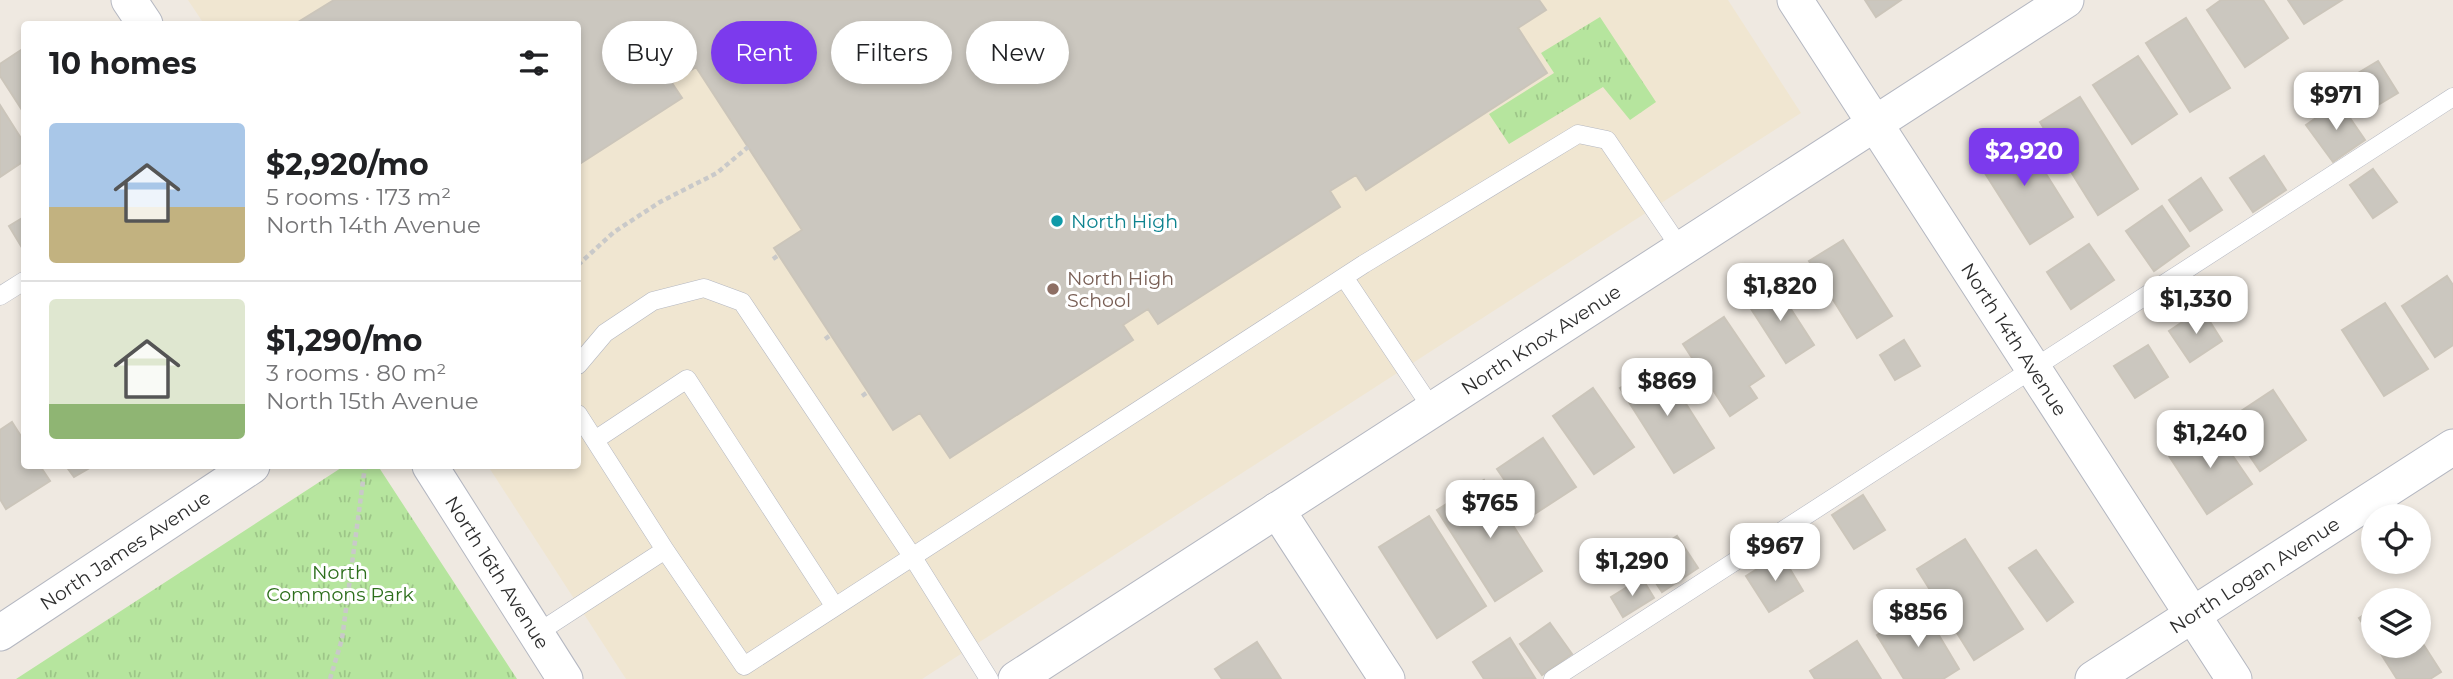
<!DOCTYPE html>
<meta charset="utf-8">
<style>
:root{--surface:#fff;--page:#f2f2f2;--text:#202124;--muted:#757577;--line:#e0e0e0;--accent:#7c3aed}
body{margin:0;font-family:Montserrat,sans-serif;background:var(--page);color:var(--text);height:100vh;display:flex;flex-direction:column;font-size:26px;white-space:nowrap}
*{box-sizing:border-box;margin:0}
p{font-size:23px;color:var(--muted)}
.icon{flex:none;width:38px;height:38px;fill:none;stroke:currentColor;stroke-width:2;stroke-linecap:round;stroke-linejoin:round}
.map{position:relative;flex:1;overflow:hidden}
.side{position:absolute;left:21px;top:21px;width:560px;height:448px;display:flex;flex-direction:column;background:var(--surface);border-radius:7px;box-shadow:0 4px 10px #0003}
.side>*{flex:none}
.top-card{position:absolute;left:602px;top:21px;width:665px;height:63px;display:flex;gap:14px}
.buttons{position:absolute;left:2361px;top:504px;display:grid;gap:14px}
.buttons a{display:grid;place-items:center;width:70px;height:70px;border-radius:50%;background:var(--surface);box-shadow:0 4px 10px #0003;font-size:35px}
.price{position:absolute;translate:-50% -60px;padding:0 16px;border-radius:14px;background:#fff;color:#222;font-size:23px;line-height:46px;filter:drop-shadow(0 2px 4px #0008)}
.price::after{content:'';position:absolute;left:50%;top:42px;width:21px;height:16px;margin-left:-10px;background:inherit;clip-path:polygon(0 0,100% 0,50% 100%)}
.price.active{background:var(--accent);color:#fff}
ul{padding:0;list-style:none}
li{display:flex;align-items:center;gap:21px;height:175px;padding:0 28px}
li+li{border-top:2px solid var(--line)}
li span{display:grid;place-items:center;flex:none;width:196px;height:140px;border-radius:7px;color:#555}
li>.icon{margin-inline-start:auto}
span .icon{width:84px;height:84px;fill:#fffc;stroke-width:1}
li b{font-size:30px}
h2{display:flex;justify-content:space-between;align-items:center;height:84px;padding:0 28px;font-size:30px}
.pill{padding:0 24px;border-radius:32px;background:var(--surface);box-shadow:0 4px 10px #0003;font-size:24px;line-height:63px}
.pill.active{background:var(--accent);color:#fff}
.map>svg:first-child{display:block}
.education{fill:#f0e6d1}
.park{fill:url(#park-tufts)}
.building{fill:#cbc7bf;stroke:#cbc5ba;stroke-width:2}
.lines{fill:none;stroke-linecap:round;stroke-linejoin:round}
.service-casing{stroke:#b4b7c1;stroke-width:19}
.minor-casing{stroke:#b4b7c1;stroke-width:37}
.path{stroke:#c9c9c9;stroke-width:4.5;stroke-dasharray:5 3.5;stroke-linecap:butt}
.service{stroke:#fff;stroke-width:18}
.minor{stroke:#fff;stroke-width:35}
.culture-dot{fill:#0f9aa8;stroke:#fff;stroke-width:2.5}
.education-dot{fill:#8d6e63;stroke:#fff;stroke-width:2.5}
.labels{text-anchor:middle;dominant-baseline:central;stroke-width:6;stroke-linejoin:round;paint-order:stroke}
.culture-label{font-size:19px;fill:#0d838f;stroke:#fff;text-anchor:start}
.education-label{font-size:19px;fill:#785e54;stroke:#fff;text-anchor:start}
.street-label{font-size:19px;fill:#2e2e2e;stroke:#fff}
.park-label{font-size:19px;fill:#2c6e1b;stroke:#fff}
</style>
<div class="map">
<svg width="2453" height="679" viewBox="0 0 2453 679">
<defs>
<pattern id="park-tufts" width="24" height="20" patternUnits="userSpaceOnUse" patternTransform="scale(1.75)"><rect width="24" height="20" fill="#b6e59e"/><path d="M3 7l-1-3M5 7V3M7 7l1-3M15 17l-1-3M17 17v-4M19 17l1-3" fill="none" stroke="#9dc588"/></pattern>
</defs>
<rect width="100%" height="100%" fill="#efe9e1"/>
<path class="education" d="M188,0h1540l73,113 -879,566h-296l-138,-213h90v-442h-374z"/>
<path class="park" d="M1600,17l56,85 -26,18 -27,-33 -94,57 -20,-30 65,-41 -13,-20z
M344,466h34l139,213h-501z"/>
<path class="building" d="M334,0h1205l7,10 -28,18 29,45 -181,117 -10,-15 -26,16 10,16 -182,117 -10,-15 -25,16 10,15 -183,118 -30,-45 -27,17 -119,-182 28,-18 -106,-163 -24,16 10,15 -104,67v-141h-283z
M1865,0h36l-25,17z
M2221,0h42l25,38 -43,29 -38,-57z
M2288,0h54l-38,24z
M2186,18l44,70 -40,24 -44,-69z
M24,48v65l-24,-37v-12z
M2138,56l39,58 -45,30 -39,-59z
M2378,61l20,32 -35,21 -20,-32z
M2080,97l58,92 -40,26 -58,-93z
M2339,102l26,38 -32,22 -27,-37z
M0,105l24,38v18l-24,16z
M2019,131l54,86 -43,27 -54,-85z
M2264,156l22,34 -33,22 -23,-34z
M2373,169l24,33 -24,16 -23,-33z
M2201,178l21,32 -32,21 -21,-31z
M2162,206l27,40 -35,25 -28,-40z
M24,217v34l-15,-25z
M1843,240l49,76 -35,22 -48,-77z
M2089,244l25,36 -43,29 -24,-37z
M2447,276l6,9v60l-18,12 -33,-51z
M1774,283l40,62 -28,18 -40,-62z
M2385,303l43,66 -44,27 -42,-66z
M2202,309l20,32 -32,21 -21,-31z
M1724,317l40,59 -15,10 8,12 -27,18 -47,-72z
M1904,340l16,26 -25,14 -15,-25z
M2148,345l20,32 -33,21 -21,-32z
M1660,363l54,85 -40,25 -54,-85z
M1593,388l41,59 -40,27 -41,-58z
M2273,390l33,50 -46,31 -34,-50z
M12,422l12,19v25h16l10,15 -44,28 -6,-10v-69z
M2213,427l39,57 -45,30 -38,-58z
M1543,438l33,49 -46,30 -33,-48z
M66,466h27l-19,11z
M1484,480l58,91 -47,30 -58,-91z
M1863,495l22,35 -31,19 -22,-34z
M1429,516l57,90 -49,32 -58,-91z
M1677,536l21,32 -36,24 -21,-32z
M1965,539l58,90 -49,31 -57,-91z
M2036,550l37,52 -26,19 -38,-53z
M1781,554l22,37 -34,21 -23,-36z
M1642,578l12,20 -31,19 -12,-20z
M1922,607l37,62 -16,10h-39l-27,-44z
M2373,609v31l-14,-22z
M1550,623l22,31 -30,21 -22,-31z
M2418,636l23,36 -11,7h-33l-21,-33h42z
M1510,638l25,40 -51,1 -11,-17z
M1857,641l24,38h-66l-5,-8z
M1257,642l24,37h-59l-7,-10z"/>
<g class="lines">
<defs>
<path id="service" d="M1344,277l89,133
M0,296l24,-15
M578,365l27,-32 48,-32 51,-13 38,14 170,254 77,123
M578,414l87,136 79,116 620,-402 214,-130 29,6 74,109
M595,440l92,-61 148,228
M536,634l129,-84
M1553,679l900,-582"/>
<g id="minor">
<path d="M129,0l16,24"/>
<path id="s1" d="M1795,0l439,679"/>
<path id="s2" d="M430,466l135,213"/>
<path d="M1277,510l110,169"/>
<path id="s3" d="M0,633l252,-167"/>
<path id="s4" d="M1016,679l1050,-679"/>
<path id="s5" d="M2093,679l360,-232"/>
</g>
</defs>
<use href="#service" class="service-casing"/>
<use href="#minor" class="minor-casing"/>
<path class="path" d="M773,259l6,-4
M578,265l36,-33 46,-30 57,-29 31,-26
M825,339l6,-4
M862,396l6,-4
M330,679l12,-40 23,-173"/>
<use href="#service" class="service"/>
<use href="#minor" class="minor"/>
</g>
<circle class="culture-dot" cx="1057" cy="221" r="7"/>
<circle class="education-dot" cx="1053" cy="289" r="7"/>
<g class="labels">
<g class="culture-label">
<text x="1071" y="221">North High</text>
</g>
<g class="education-label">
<text x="1067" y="278">North High<tspan x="1067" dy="22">School</tspan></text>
</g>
<g class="street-label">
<text stroke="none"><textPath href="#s1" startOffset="404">North 14th Avenue</textPath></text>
<text stroke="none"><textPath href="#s4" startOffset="625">North Knox Avenue</textPath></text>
<text stroke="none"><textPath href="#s3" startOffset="150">North James Avenue</textPath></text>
<text stroke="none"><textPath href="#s2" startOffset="126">North 16th Avenue</textPath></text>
<text stroke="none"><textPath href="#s5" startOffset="192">North Logan Avenue</textPath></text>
</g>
<g class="park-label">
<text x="340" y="572">North<tspan x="340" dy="22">Commons Park</tspan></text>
</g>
</g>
</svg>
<div class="buttons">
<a><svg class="icon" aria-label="locate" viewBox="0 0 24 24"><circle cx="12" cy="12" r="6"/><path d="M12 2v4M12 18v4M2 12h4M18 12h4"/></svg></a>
<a><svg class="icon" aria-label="layers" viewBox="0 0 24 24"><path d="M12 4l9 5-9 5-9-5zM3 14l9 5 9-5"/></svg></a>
</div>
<b class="price" style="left:2336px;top:132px">$971</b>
<b class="price active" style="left:2024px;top:188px">$2,920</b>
<b class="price" style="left:1780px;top:323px">$1,820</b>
<b class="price" style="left:2196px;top:336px">$1,330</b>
<b class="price" style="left:1667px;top:418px">$869</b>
<b class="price" style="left:2210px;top:470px">$1,240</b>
<b class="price" style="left:1490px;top:540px">$765</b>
<b class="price" style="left:1775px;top:583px">$967</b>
<b class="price" style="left:1632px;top:598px">$1,290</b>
<b class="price" style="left:1918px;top:649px">$856</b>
<div class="top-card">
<a class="pill">Buy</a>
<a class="pill active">Rent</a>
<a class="pill">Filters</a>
<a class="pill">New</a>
</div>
<section class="side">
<h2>10 homes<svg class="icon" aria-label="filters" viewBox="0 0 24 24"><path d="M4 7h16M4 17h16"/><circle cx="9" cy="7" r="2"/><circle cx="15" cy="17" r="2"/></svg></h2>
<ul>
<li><span style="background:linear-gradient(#a9c7e8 60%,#c2b280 0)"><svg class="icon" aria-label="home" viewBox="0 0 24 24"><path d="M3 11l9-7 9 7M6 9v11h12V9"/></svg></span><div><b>$2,920/mo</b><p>5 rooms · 173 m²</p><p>North 14th Avenue</p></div></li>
<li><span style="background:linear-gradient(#dfe7d0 75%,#8fb573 0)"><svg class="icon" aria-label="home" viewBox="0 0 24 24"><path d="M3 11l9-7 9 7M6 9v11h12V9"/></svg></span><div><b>$1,290/mo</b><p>3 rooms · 80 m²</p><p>North 15th Avenue</p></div></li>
</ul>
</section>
</div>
